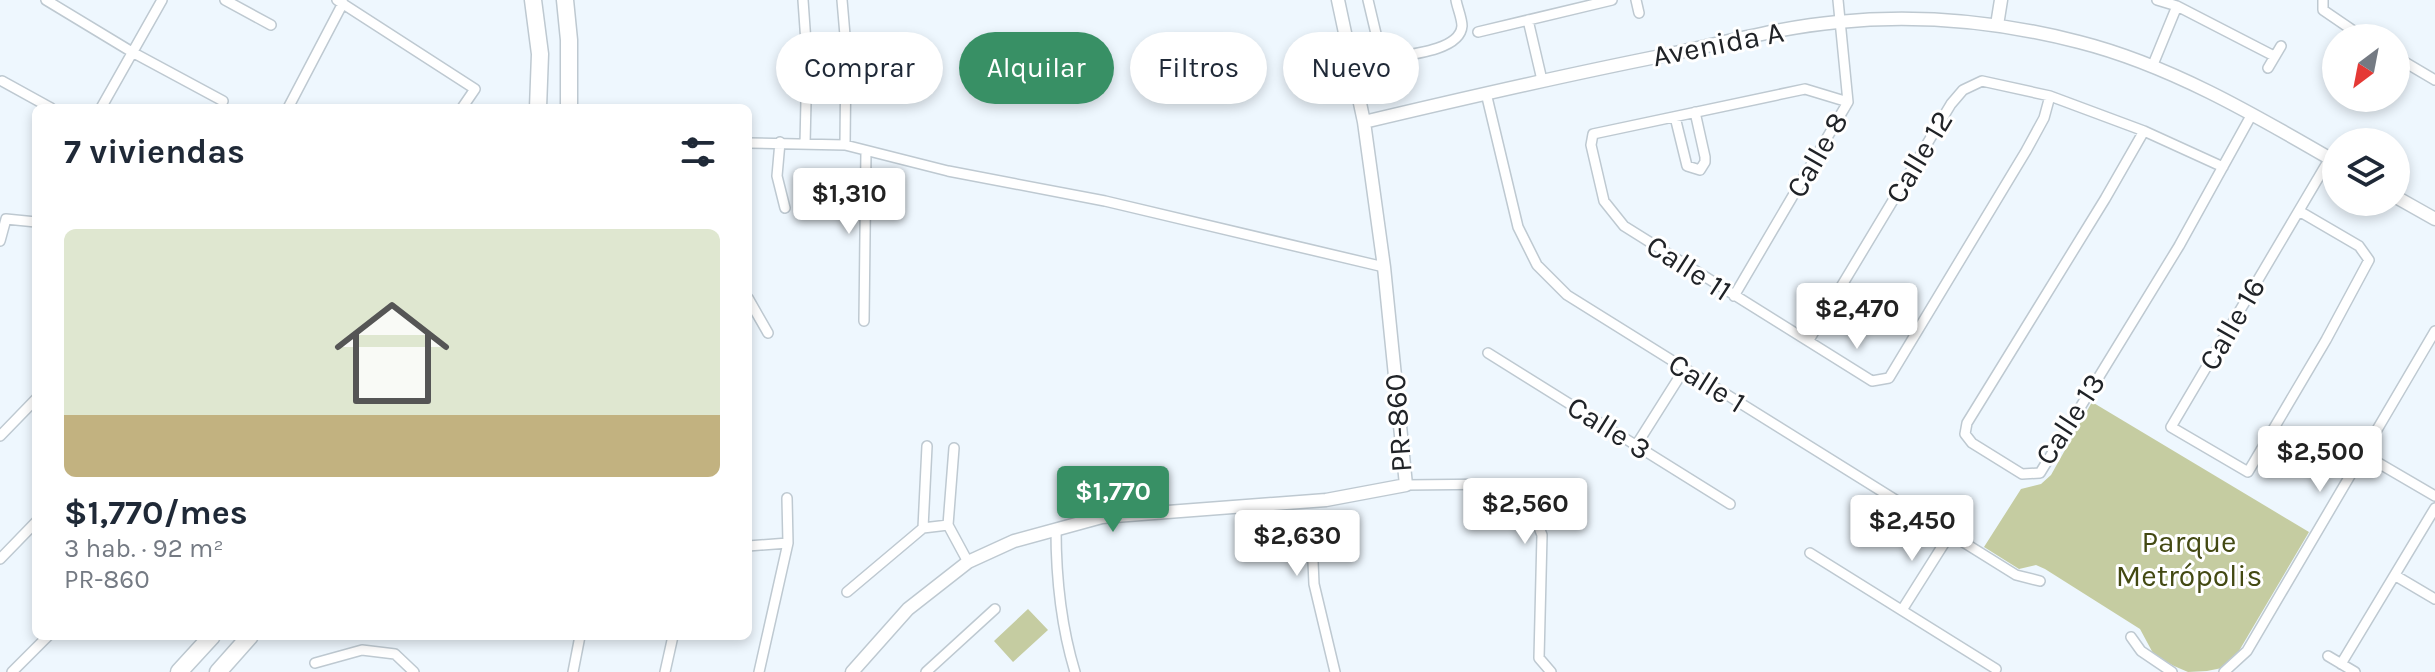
<!DOCTYPE html>
<html lang="es">
<meta charset="utf-8">
<style>
:root{--surface:#fff;--page:#f2f2f3;--text:#1f2937;--muted:#747a83;--accent:#389065}
body{margin:0;font-family:Karla,sans-serif;background:var(--page);color:var(--text);height:100vh;display:flex;flex-direction:column;font-size:30px;white-space:nowrap}
*{box-sizing:border-box;margin:0}
p{font-size:26px;color:var(--muted)}
.icon{flex:none;width:44px;height:44px;fill:none;stroke:currentColor;stroke-width:2;stroke-linecap:round;stroke-linejoin:round}
.map{position:relative;flex:1;overflow:hidden}
.details{position:absolute;left:32px;top:104px;width:720px;height:536px;display:flex;flex-direction:column;background:var(--surface);border-radius:12px;box-shadow:0 4px 12px #0003}
.details>*{flex:none}
.banner{position:absolute;left:776px;top:32px;width:760px;height:72px;display:flex;gap:16px}
.needle{width:52px;rotate:212deg}
.buttons{position:absolute;left:2322px;top:24px;display:grid;gap:16px}
.buttons a{display:grid;place-items:center;width:88px;height:88px;border-radius:50%;background:var(--surface);box-shadow:0 4px 12px #0003;font-size:40px}
.price{position:absolute;translate:-50% -68px;padding:0 18px;border-radius:8px;background:#fff;color:#222;font-size:26px;line-height:52px;filter:drop-shadow(0 2px 4px #0008)}
.price::after{content:'';position:absolute;left:50%;top:48px;width:24px;height:18px;margin-left:-12px;background:inherit;clip-path:polygon(0 0,100% 0,50% 100%)}
.price.current{background:var(--accent);color:#fff}
ul{padding:0;list-style:none}
li{display:grid;align-content:center;gap:16px;height:424px;padding:0 32px}
li span{display:grid;place-items:center;height:248px;border-radius:12px;color:#555}
li>.icon{margin-inline-start:auto}
span .icon{width:144px;height:144px;fill:#fffc;stroke-width:1}
li b{font-size:34px}
h2{display:flex;justify-content:space-between;align-items:center;height:96px;padding:0 32px;font-size:34px}
.chip{padding:0 28px;border-radius:36px;background:var(--surface);box-shadow:0 4px 12px #0003;font-size:28px;line-height:72px}
.chip.current{background:var(--accent);color:#fff}
.map>svg:first-child{display:block}
.green{fill:#c5cca1}
.lines{fill:none;stroke-linecap:round;stroke-linejoin:round}
.street-casing{stroke:#bec9d1;stroke-width:12}
.secondary-casing{stroke:#bec9d1;stroke-width:15}
.highway-casing{stroke:#bec9d1;stroke-width:19}
.street{stroke:#fff;stroke-width:9}
.secondary{stroke:#fff;stroke-width:12}
.highway{stroke:#fff;stroke-width:16}
.labels{text-anchor:middle;dominant-baseline:central;stroke-width:6;stroke-linejoin:round;paint-order:stroke}
.street-label{font-size:30px;fill:#202327;stroke:#fff}
.park-label{font-size:30px;fill:#434912;stroke:#fff}
</style>
<div class="map">
<svg width="2435" height="672" viewBox="0 0 2435 672">
<rect width="100%" height="100%" fill="#eef7fe"/>
<path class="green" d="M2092,402l217,130 -73,124 -14,12 -15,3 -19,1 -14,-6 -20,-11 -14,-26 -95,-60 -9,-4 -17,4 -35,-22 37,-58 20,-5 10,-9z
M1028,609l20,21 -35,32 -19,-21z"/>
<g class="lines">
<defs>
<path id="street" d="M46,0l86,52 91,49
M225,0l46,25
M337,0l138,89 -13,19
M803,0l4,57 -2,87
M842,0l4,47 -1,98
M1368,0l14,59c21,-4 78,-7 80,-33 0,-8 -5,-19 -6,-26
M1636,0l3,13
M2157,0l20,6 97,50
M2323,0v10l41,28
M1528,20l14,60
M1478,32l134,-32
M2396,57l39,23
M2152,67l25,-61
M2268,68l13,-22
M2,81l49,27
M1486,93l32,134 19,38 30,30 449,280 24,6
M1848,102l-43,-13 -212,45 -2,11 13,56 20,25 248,155 17,-3 137,-227 18,-33 6,-22
M101,108l61,-108
M288,108l55,-105
M1675,117l12,49 13,4 5,-8v-5l-10,-45
M2144,131l-39,68 -138,224 -2,11 7,9 50,31 18,-1 139,-227 73,-132
M780,142l-3,34 8,32
M748,143l97,2 103,26 157,30 279,66
M2299,211l60,35 10,14 -43,80 -78,132 -77,-45 159,-269
M0,241l6,-22 30,3
M1734,296l114,-194 -10,-102
M748,298l20,35
M864,321l2,-170
M1809,340l142,-236 12,-14 19,-9 68,15 94,35 79,36
M1488,353l242,151
M0,436l36,-37
M1637,444l48,-76
M954,448l-6,77 20,37
M2363,454l72,42
M1406,485l95,-1 28,18 13,33 -3,123 12,14
M1242,507l19,9 37,9 14,14 2,45 21,88
M923,528l4,-82
M1056,529c0,47 5,97 19,143
M748,546l40,-3
M1810,553l186,116
M0,559l36,-37
M2396,576l39,23
M847,592l76,-64 25,-3
M1902,610l48,-76
M2131,637l10,14 31,21
M2328,656l27,16
M315,663l47,-13 33,4 19,18
M2341,664l94,-156
M12,672l36,-36
M573,672l7,-36
M665,672l8,-36
M759,672l29,-129 -1,-45
M926,672l69,-63
M2224,672l23,-21 188,-320"/>
<path id="secondary" d="M1997,25l4,-25
M1364,122c101,-24 201,-47 302,-67 57,-12 115,-28 172,-33 80,-8 163,0 241,20 91,23 176,73 257,120
M2396,197l39,22
M852,672l56,-63 60,-47 46,-21 88,-24 224,-17 80,-15 -22,-218 -20,-145 -26,-122"/>
<path id="highway" d="M533,0l7,54 -2,54
M565,0l4,40v68
M179,672l33,-36
M218,672l32,-36"/>
</defs>
<use href="#street" class="street-casing"/>
<use href="#secondary" class="secondary-casing"/>
<use href="#highway" class="highway-casing"/>
<use href="#street" class="street"/>
<use href="#secondary" class="secondary"/>
<use href="#highway" class="highway"/>
</g>
<g class="labels">
<g class="street-label">
<text transform="translate(1718 44) rotate(-11)">Avenida A</text>
<text transform="translate(1817 155) rotate(-60)">Calle 8</text>
<text transform="translate(1919 157) rotate(-59)">Calle 12</text>
<text transform="translate(1689 268) rotate(33)">Calle 11</text>
<text transform="translate(2232 324) rotate(-60)">Calle 16</text>
<text transform="translate(1707 383) rotate(32)">Calle 1</text>
<text transform="translate(2070 419) rotate(-57)">Calle 13</text>
<text transform="translate(1398 423) rotate(-94)">PR-860</text>
<text transform="translate(1609 428) rotate(32)">Calle 3</text>
</g>
<g class="park-label">
<text x="2189" y="542">Parque<tspan x="2189" dy="34">Metrópolis</tspan></text>
</g>
</g>
</svg>
<div class="buttons">
<a><svg class="needle" viewBox="-14 -14 28 28"><path d="M0-13l5 13h-10z" fill="#e53935"/><path d="M0 13l5-13h-10z" fill="#747a83"/></svg></a>
<a><svg class="icon" aria-label="layers" viewBox="0 0 24 24"><path d="M12 4l9 5-9 5-9-5zM3 14l9 5 9-5"/></svg></a>
</div>
<b class="price" style="left:849px;top:236px">$1,310</b>
<b class="price" style="left:1857px;top:351px">$2,470</b>
<b class="price" style="left:2320px;top:494px">$2,500</b>
<b class="price current" style="left:1113px;top:534px">$1,770</b>
<b class="price" style="left:1525px;top:546px">$2,560</b>
<b class="price" style="left:1912px;top:563px">$2,450</b>
<b class="price" style="left:1297px;top:578px">$2,630</b>
<div class="banner">
<a class="chip">Comprar</a>
<a class="chip current">Alquilar</a>
<a class="chip">Filtros</a>
<a class="chip">Nuevo</a>
</div>
<section class="details">
<h2>7 viviendas<svg class="icon" aria-label="filters" viewBox="0 0 24 24"><path d="M4 7h16M4 17h16"/><circle cx="9" cy="7" r="2"/><circle cx="15" cy="17" r="2"/></svg></h2>
<ul>
<li><span style="background:linear-gradient(#dfe7d0 75%,#c2b280 0)"><svg class="icon" aria-label="home" viewBox="0 0 24 24"><path d="M3 11l9-7 9 7M6 9v11h12V9"/></svg></span><div><b>$1,770/mes</b><p>3 hab. · 92 m²</p><p>PR-860</p></div></li>
</ul>
</section>
</div>
